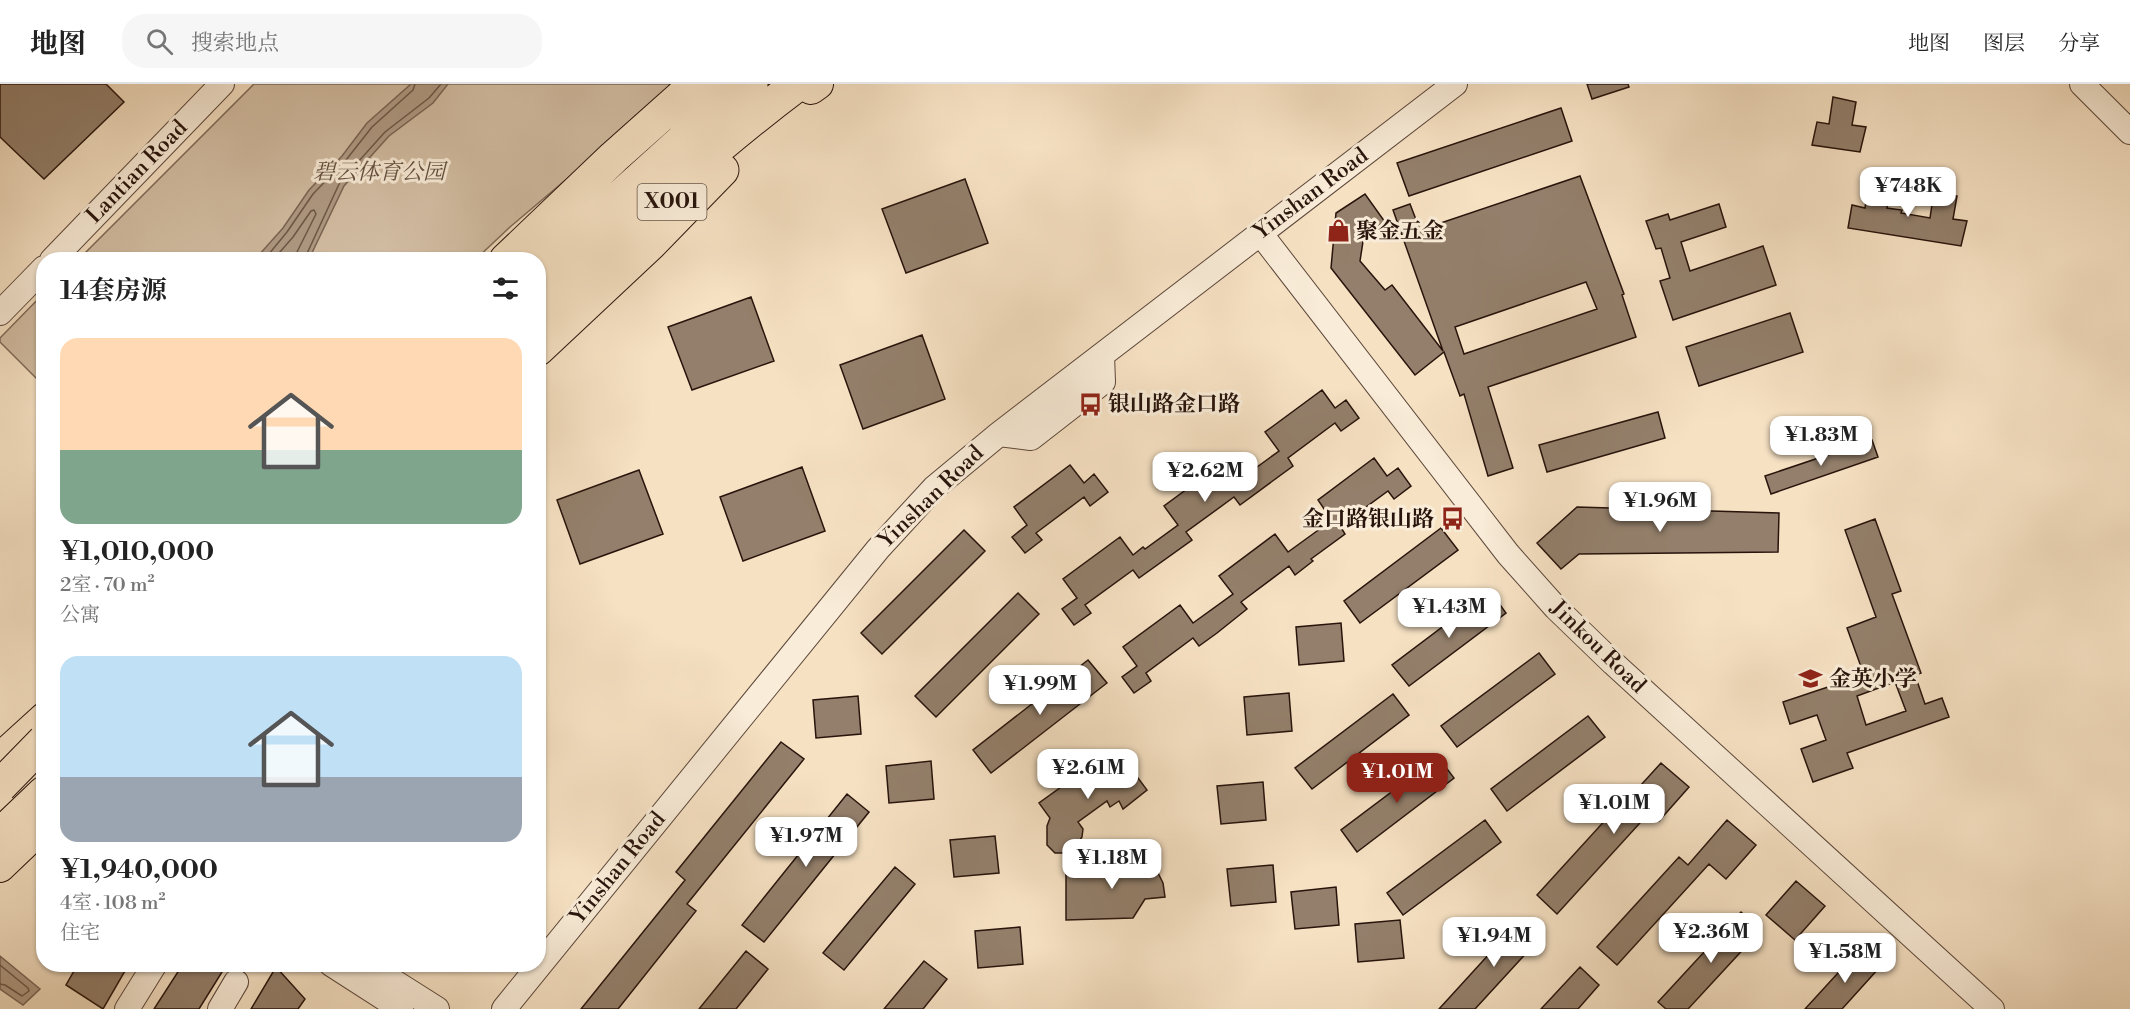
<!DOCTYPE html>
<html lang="zh">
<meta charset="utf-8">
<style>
:root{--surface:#fff;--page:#f6f6f6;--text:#222;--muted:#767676;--line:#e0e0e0;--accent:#8f2418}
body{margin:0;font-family:"Libre Bodoni","Noto Serif SC",serif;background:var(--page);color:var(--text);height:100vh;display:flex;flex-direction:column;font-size:22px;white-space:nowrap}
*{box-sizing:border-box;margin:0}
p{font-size:20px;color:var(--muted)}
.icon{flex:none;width:33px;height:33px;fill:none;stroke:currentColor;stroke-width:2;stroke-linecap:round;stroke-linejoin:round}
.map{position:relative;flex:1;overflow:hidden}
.side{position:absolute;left:36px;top:168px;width:510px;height:720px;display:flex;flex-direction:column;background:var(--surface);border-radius:24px;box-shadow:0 2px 4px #0004}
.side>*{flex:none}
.price{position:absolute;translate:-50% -51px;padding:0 14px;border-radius:12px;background:#fff;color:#222;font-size:20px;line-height:39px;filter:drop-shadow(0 2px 3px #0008)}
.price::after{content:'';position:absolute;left:50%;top:36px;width:18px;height:14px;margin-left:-9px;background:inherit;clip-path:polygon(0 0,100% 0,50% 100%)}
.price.current{background:var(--accent);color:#fff}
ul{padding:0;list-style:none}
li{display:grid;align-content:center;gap:12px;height:318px;padding:0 24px}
li span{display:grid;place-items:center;height:186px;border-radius:18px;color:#555}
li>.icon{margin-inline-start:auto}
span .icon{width:108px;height:108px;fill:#fffc;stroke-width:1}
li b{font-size:26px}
h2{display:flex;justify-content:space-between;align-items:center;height:72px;padding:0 24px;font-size:26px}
header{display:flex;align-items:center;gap:36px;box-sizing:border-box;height:84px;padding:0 30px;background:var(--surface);border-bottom:2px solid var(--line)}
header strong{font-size:28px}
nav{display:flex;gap:33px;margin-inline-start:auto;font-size:21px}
.search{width:420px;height:54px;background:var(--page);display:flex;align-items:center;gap:15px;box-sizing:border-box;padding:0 21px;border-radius:24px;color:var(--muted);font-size:22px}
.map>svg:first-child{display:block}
.green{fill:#d3bea4;stroke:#7e6958;stroke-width:1.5}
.water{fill:#b09b85;stroke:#7a6555;stroke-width:1.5}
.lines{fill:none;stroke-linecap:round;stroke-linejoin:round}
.shore{stroke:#6c5848;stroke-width:1.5}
.building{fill:#937f6b;stroke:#28140c;stroke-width:1.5;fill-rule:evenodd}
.minor-casing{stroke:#5c473a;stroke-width:26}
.major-casing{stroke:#28140c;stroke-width:32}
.highway-casing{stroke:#28140c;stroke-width:35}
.minor{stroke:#f9ecd8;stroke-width:24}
.major{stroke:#f6e1c3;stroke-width:30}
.highway{stroke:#f6e1c3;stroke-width:33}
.highway-bridge-casing{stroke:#28140c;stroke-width:35;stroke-linecap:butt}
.highway-bridge{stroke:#f6e1c3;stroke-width:33}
.labels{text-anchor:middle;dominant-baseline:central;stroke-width:6;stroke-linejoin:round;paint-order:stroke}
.shield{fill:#f9ecd8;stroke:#675549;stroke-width:1.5}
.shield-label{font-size:21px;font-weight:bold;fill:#28140c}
.street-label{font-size:22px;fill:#28140c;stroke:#f9ecd8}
.park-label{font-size:22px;font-style:italic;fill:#645041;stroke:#f9ecd8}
.poi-label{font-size:22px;font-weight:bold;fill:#28140c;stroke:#f9ecd8;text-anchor:start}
</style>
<header>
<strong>地图</strong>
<div class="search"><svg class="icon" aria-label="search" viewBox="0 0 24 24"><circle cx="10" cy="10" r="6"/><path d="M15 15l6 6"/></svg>搜索地点</div>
<nav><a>地图</a><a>图层</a><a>分享</a></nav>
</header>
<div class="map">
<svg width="2130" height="925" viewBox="0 0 2130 925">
<rect width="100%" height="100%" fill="#f6e1c3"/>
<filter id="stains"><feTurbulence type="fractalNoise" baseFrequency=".00333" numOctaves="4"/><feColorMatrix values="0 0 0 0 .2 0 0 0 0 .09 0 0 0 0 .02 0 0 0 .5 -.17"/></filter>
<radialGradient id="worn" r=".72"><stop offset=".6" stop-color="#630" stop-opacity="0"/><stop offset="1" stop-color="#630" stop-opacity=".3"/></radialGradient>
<path class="green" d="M254,0h425l-169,143 -34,32 -398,1z
M43,210v91l-43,-43v-4z"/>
<path class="water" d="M411,0h37l-15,19 -44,33 -45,50 -35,73h-51v-3l25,-28 26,-38 33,-34 25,-33z
M0,872l40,33 -17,16 -23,-16z"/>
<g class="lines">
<path class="shore" d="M264,176l23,-28 26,-38 33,-34 26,-33 41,-37 2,-6
M273,176l20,-23 18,-26 3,-1 2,4 -19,38 -1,8
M304,176l36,-78 45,-50 44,-34 12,-14
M0,881l28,23 1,3 -7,5 -17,-11 -5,-1"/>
</g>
<path class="building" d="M0,0h106l18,18 -80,77 -44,-42z
M1587,0h41l1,3 -37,12z
M1833,13l23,5 -4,23 14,2 -6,25 -48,-7 5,-23 12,2z
M1561,24l11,33 -163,55 -12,-33z
M1580,92l44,118 -2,1 14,42 -148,50 25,81 -25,8 -24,-82 -4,2 -16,-44 -29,23 -84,-107 5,-55 29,-19 20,28 -21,13 -4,26 25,29 7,-5 51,66 -50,-141 17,-6 10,26zM1586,198l11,27 -133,45 -9,-27z
M965,95l23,64 -82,30 -24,-64z
M1869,96l23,5 -5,23 15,2 -1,3 29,5 4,-27 23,5 -4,23 14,2 -6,25 -113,-18 4,-23 13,3z
M1719,120l7,23 -45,15 9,29 73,-25 13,39 -103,35 -13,-39 10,-3 -9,-30 -5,1 -10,-28 22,-7 2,6z
M751,213l23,64 -82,29 -24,-63z
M1790,229l13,39 -104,34 -13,-39z
M922,251l23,64 -82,30 -23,-64z
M1322,306l13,18 11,-8 13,18 -18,13 -6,-8 -47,35 5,8 -53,39 -6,-8 -48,35 6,8 -53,38 -6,-8 -48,35 6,8 -17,12 -12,-16 15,-11 -14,-19 57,-42 13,18 10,-8 2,2 33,-24 -14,-19 57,-42 13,18 11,-8 1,1 33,-24 -14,-19z
M1658,328l7,26 -118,34 -8,-27z
M1872,356l6,17 -107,37 -6,-18z
M1374,374l13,18 11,-8 13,18 -17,13 -6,-8 -48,35 5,8 -34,25 2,2 -18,14 -6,-9 -48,36 6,7 -30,24 -18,13 -6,-8 -47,35 5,8 -17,12 -12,-16 15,-11 -14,-19 57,-42 13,18 40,-29 -14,-18 56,-42 13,18 29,-21 14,-12 -13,-19z
M1070,381l14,18 10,-9 14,18 -18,14 -6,-9 -48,36 6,7 -17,13 -13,-16 15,-12 -13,-18z
M802,383l23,64 -82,30 -23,-64z
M639,386l24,64 -83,30 -23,-64z
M1577,423l202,6 -1,39 -199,2 -18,15 -24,-26z
M1875,435l26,72 -9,3 29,79 -6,2 10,29 17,-6 7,19 -102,36 6,15 -40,14 -12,-33 25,-9 -9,-25 -27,9 -7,-22 81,-27 -17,-47 29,-11 -31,-87zM1895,598l11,29 -40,14 -9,-29z
M1441,444l17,22 -98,73 -16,-22z
M964,446l21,21 -103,103 -21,-21z
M1490,507l16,22 -97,73 -17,-21z
M1018,509l21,21 -103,103 -21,-21z
M1341,539l3,38 -45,4 -3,-38z
M1539,569l16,21 -98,73 -16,-21z
M1088,576l19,23 -116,90 -18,-23z
M1289,609l3,38 -45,4 -3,-38z
M1393,610l16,21 -97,74 -17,-21z
M858,612l3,38 -45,4 -3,-38z
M1588,632l17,21 -98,74 -16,-22z
M781,658l23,17 -117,145 9,7 -78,98h-37l104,-129 -9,-8z
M1107,670l9,11 8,-6 23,31 -24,19 -4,-8 -9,6 -3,-6 -29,21 5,7 -1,8 -6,9 -10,7h-11l-8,-8v-19l3,-8 -11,-15z
M1438,673l16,21 -97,74 -16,-22z
M931,677l3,38 -45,4 -3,-37z
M1661,679l28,24 -30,34 -10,-8 -92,101 -20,-19 82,-90 2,2z
M1263,698l3,38 -45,4 -4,-38z
M847,710l22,18 -105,130 -22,-17z
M1485,736l16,22 -98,73 -16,-22z
M1727,736l29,25 -30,34 -17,-15 -92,101 -20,-18 82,-90 9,8z
M995,752l4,37 -45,4 -4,-37z
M1130,772l15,3 10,8 8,16 2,14 -20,2 -12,19 -67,2v-47l33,-2 15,-11z
M1273,781l3,37 -45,4 -4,-37z
M895,783l20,17 -71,86 -21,-17z
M1796,797l29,25 -30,34 -29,-25z
M1336,803l3,38 -44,4 -4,-37z
M1741,828l20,18 -73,79h-22l-8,-7z
M1522,834l20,18 -67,73h-36z
M1400,836l4,38 -46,4 -3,-38z
M1020,843l3,37 -45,4 -3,-37z
M1859,866l20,18 -37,41h-37z
M746,867l22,18 -32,40h-37z
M924,877l23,18 -24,30h-39z
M78,880h51l-26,45 -37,-24z
M183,880h44l-28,45h-45z
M276,883l29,32 -7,10h-47z
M1580,883l19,18 -21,24h-37z"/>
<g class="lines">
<defs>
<path id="minor" d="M2082,0l48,48
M1260,149l248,321 48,54 57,55 379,346
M52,176l170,-176
M0,229l44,-45
M999,350l32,4 72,-56 -1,-27
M331,880l70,45
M366,880l71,45
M127,925l28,-45
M220,925l16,-27
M504,925l374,-460 56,-61 65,-54 456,-350"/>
<path id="major" d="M811,5l7,-5
M680,33l39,-33
M0,674l44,-40
M0,783l44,-42"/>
<path id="highway" d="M506,176l108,-103 82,-73
M538,187l166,-150 47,-37
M538,226c84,-78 168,-157 260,-226
M538,265l112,-105 72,-74
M0,751l44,-42"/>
</defs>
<use href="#minor" class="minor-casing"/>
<use href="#major" class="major-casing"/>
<use href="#highway" class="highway-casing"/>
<use href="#minor" class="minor"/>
<use href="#major" class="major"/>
<use href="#highway" class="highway"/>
<defs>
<path id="highway-bridge" d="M0,702l44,-45"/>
</defs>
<use href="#highway-bridge" class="highway-bridge-casing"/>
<use href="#highway-bridge" class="highway-bridge"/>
</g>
<defs>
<symbol id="shop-bare" viewBox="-9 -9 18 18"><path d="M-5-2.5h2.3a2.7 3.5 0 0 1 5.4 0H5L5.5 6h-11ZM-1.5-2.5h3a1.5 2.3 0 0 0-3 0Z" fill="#8f2418" stroke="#f9ecd8" stroke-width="2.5" paint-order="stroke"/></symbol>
<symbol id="bus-bare" viewBox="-9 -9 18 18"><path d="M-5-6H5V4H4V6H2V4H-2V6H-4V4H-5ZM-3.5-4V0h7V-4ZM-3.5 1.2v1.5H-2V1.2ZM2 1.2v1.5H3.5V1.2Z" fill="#8f2418" stroke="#f9ecd8" stroke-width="2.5" paint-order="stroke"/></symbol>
<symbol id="school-bare" viewBox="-9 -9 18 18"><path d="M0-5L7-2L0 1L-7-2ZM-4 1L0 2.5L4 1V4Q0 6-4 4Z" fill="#8f2418" stroke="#f9ecd8" stroke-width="2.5" paint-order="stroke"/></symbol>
</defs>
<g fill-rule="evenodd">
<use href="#shop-bare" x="1322" y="130" width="33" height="33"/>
<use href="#bus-bare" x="1074" y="304" width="33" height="33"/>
<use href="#bus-bare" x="1436" y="418" width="33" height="33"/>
<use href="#school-bare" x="1794" y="578" width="33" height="33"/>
</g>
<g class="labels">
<rect class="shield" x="637.5" y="100" width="69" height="36" rx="4.5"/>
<g class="shield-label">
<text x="672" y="118">X001</text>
</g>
<g class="street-label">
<text transform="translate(137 88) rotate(-46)">Lantian Road</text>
<text transform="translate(1311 110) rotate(-37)">Yinshan Road</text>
<text transform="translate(931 413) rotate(-44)">Yinshan Road</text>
<text transform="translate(1598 563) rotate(44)">Jinkou Road</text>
<text transform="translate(618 784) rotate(-51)">Yinshan Road</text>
</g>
<g class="park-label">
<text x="379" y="88">碧云体育公园</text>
</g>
<g class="poi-label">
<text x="1356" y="147">聚金五金</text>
<text x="1108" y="320">银山路金口路</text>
<text x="1434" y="435" text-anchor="end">金口路银山路</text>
<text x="1829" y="595">金英小学</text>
</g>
</g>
<rect width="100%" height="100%" filter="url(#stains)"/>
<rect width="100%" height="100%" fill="url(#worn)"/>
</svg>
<b class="price" style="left:1908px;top:134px">¥748K</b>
<b class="price" style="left:1821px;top:383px">¥1.83M</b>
<b class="price" style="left:1205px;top:419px">¥2.62M</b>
<b class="price" style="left:1660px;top:449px">¥1.96M</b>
<b class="price" style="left:1449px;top:555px">¥1.43M</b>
<b class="price" style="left:1040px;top:632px">¥1.99M</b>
<b class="price" style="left:1088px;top:716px">¥2.61M</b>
<b class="price current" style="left:1397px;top:720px">¥1.01M</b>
<b class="price" style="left:1614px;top:751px">¥1.01M</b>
<b class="price" style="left:806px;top:784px">¥1.97M</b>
<b class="price" style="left:1112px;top:806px">¥1.18M</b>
<b class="price" style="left:1711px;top:880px">¥2.36M</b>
<b class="price" style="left:1494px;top:884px">¥1.94M</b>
<b class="price" style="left:1845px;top:900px">¥1.58M</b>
<section class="side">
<h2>14套房源<svg class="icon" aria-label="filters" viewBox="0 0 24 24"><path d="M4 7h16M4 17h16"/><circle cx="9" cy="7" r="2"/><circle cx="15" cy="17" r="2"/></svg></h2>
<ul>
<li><span style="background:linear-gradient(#ffd9b3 60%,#7fa58c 0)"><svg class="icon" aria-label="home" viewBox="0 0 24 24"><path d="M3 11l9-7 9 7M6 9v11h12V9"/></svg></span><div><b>¥1,010,000</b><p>2室 · 70 m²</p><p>公寓</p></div></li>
<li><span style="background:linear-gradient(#bfe0f5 65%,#9aa5b1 0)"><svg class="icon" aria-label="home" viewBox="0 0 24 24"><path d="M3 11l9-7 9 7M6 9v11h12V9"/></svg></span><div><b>¥1,940,000</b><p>4室 · 108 m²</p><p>住宅</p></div></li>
</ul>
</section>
</div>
